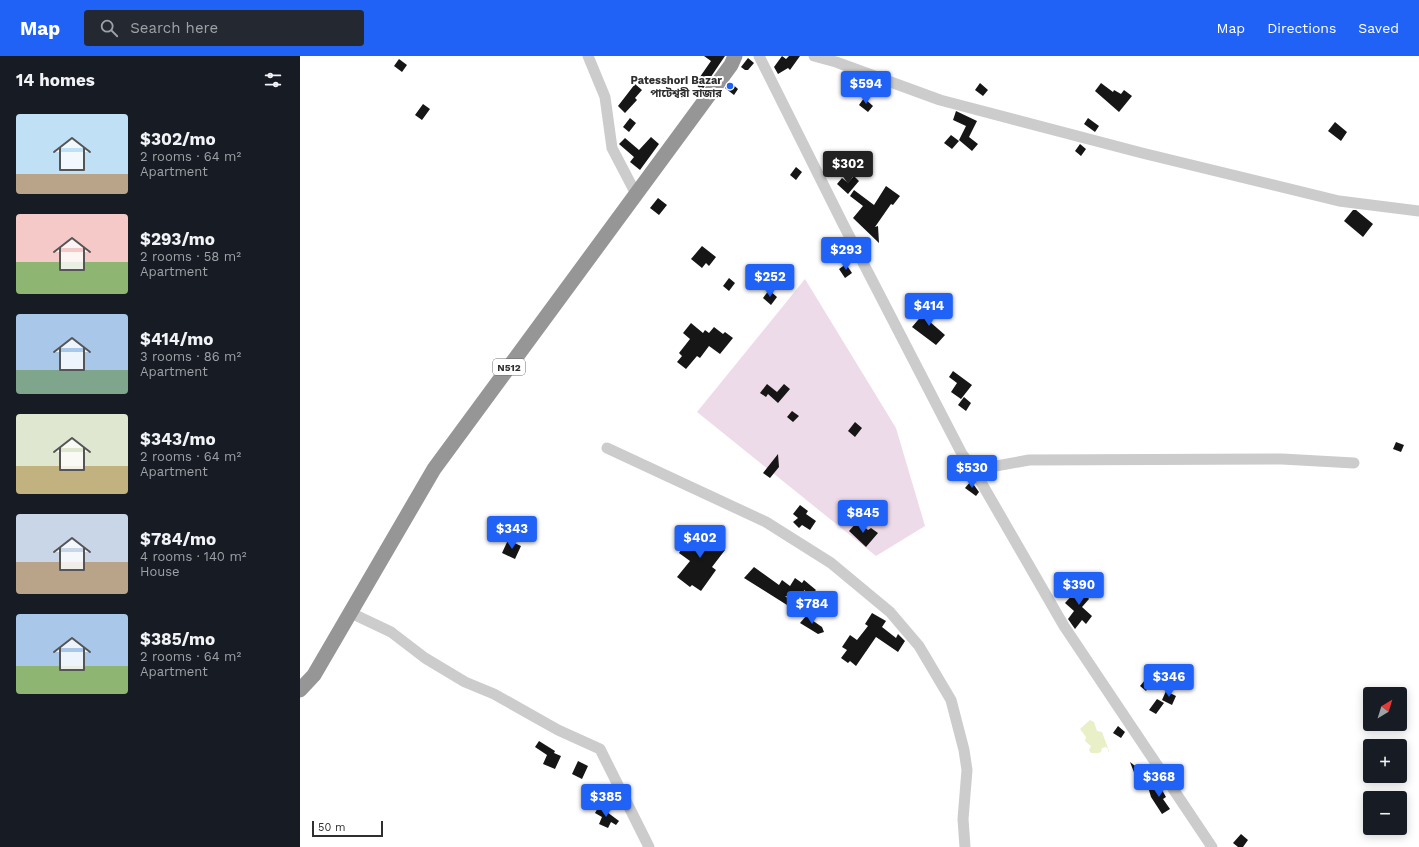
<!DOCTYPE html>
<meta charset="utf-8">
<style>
:root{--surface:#171b24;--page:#242831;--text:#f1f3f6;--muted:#9ea1a6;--accent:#2061f6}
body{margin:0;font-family:"Work Sans","Noto Sans Bengali",sans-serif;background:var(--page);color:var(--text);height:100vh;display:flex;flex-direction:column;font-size:15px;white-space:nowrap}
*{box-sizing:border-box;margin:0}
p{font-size:13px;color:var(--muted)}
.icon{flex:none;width:22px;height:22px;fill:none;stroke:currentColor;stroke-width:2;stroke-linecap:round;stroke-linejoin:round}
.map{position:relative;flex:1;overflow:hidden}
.side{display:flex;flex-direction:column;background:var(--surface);width:300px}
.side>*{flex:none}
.needle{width:26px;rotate:38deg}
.buttons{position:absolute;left:1063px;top:631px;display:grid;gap:8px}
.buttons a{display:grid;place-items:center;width:44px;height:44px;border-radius:4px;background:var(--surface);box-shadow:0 2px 10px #0003;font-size:20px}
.scale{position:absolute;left:12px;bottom:10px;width:71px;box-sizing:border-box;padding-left:4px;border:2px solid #2f2f2f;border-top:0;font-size:11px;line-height:14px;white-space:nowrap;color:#2f2f2f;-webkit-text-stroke:3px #fff;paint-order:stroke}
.price{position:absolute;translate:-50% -34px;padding:0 9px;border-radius:4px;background:var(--accent);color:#fff;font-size:13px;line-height:26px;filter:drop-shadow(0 1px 2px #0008)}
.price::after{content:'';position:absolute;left:50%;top:24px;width:12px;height:9px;margin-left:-6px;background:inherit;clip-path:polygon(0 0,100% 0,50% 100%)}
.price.current{background:#222;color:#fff}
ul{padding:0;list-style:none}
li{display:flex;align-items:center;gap:12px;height:100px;padding:0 16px}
li span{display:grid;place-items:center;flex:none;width:112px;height:80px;border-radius:4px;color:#555}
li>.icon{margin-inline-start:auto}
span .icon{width:48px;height:48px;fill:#fffc;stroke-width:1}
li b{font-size:17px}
h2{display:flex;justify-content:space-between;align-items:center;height:48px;padding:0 16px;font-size:17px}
header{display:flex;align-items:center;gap:24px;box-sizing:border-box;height:56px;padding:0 20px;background:var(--accent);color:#fff}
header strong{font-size:19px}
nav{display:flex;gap:22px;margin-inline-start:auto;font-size:14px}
.search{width:280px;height:36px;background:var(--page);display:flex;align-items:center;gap:10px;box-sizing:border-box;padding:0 14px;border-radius:4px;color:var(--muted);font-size:15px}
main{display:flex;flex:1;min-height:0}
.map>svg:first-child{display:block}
.green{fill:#eedbe9}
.water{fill:#e9efc6}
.building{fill:#161616}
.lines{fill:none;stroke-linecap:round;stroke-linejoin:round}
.minor{stroke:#ccc;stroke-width:11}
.highway{stroke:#969696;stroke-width:15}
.poi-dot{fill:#2061f6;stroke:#fff;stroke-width:1.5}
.labels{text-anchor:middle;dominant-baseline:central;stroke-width:4;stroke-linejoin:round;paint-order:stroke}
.shield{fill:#fff;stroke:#6d6d6d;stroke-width:1}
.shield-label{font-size:10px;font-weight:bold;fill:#2f2f2f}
.poi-label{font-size:11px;font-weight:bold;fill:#2f2f2f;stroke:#fff;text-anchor:end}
</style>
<header>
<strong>Map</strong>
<div class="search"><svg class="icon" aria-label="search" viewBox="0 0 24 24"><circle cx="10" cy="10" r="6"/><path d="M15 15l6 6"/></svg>Search here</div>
<nav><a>Map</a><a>Directions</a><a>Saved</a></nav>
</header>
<main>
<section class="side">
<h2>14 homes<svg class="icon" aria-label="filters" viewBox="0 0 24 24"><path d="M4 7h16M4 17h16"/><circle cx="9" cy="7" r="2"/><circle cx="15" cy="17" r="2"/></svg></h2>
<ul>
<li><span style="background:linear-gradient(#bfe0f5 75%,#b9a48a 0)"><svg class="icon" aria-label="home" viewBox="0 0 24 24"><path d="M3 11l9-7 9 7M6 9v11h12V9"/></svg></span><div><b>$302/mo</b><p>2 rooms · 64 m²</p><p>Apartment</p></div></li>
<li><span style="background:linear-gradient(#f6c9c9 60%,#8fb573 0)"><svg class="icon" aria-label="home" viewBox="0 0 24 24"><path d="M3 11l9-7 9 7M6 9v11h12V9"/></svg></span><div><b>$293/mo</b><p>2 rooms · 58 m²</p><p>Apartment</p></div></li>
<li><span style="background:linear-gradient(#a9c7e8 70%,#7fa58c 0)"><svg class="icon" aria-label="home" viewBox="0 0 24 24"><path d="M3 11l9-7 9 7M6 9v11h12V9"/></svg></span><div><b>$414/mo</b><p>3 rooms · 86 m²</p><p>Apartment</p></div></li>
<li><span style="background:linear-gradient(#dfe7d0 65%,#c2b280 0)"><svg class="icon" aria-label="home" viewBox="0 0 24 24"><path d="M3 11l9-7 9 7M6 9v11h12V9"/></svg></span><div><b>$343/mo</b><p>2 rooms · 64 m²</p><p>Apartment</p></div></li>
<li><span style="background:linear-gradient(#c9d6e8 60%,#b9a48a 0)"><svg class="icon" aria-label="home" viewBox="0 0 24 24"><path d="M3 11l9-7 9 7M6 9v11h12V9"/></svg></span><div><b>$784/mo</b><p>4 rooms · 140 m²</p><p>House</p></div></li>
<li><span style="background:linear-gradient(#a9c7e8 65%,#8fb573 0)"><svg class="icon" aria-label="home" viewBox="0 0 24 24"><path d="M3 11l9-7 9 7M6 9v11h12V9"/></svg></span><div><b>$385/mo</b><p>2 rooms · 64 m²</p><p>Apartment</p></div></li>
</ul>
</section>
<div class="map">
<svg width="1119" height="791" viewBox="0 0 1119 791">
<rect width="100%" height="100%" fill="#fff"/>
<path class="green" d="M505,223l91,149 29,98 -49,30 -179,-144z"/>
<path class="water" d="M790,664l4,2 3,9 5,1 7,19 -1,1v-3l-2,-2 -4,1 -1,4 -3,1h-7l-2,-3 2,-4 -6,-5 1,-4 -6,-8z"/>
<path class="building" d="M404,0h21l-23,34 -7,-6 16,-23z
M482,0l4,3 3,-3h11l-10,14 -2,-2 -10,6 -4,-7z
M448,2l6,5 -6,7h-3l-4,-3z
M99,3l8,6 -5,7 -8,-6z
M430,26l8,7 -4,6 -9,-7z
M680,27l8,7 -5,6 -8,-6z
M801,27l12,9 1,-2 7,4 3,-4 8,6 -13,16 -24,-21z
M335,28l7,6 -7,8 2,2 -12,13 -7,-7z
M564,42l9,8 -5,6 -9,-7z
M123,48l7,5 -8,11 -7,-5z
M656,55l21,10 -8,16 9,7 -6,7 -13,-11 7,-14 -13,-6z
M330,62l6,5 -7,9 -6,-5z
M788,62l11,8 -4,6 -11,-8z
M1035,66l12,10 -6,9 -13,-10z
M651,79l8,6 -7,8 -8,-6z
M351,81l8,7 -19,26 -10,-8 4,-5 -15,-13 6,-6 14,12z
M780,88l6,5 -5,7 -6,-5z
M496,111l6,5 -6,8 -6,-5z
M554,120l5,5 -11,13 -11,-10 5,-6 6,5z
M586,130l14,10 -7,9 -2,-1 -16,23 3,-1 1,17 -26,-25 10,-12 -13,-10 4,-6 20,15z
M358,142l9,7 -8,10 -9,-7z
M1053,154h3l17,14 -10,13 -19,-16z
M402,190l14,11 -7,9 -3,-3 -4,5 -11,-9z
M546,208l6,9 -7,5 -6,-9z
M429,222l6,5 -6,8 -6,-5z
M469,234l8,7 -6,8 -8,-7z
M629,251l7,6 -7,8 16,14 -9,10 -24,-18z
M391,267l12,10 2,-3 4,3 5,-6 9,7 2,-2 8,6 -13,16 -11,-8 -9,12 -3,-2 -11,13 -9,-7 5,-6 -3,-3 11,-14 -7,-6z
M653,315l19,14 -11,14 -10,-7 6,-9 -8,-6z
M467,328l10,8 7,-8 6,5 -12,14 -10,-9 -2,3 -6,-4z
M664,341l7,6 -5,8 -8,-6z
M492,355l7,5 -6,6 -6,-5z
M555,366l7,6 -7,9 -7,-6z
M1096,386l8,3 -3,7 -8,-3z
M478,398l1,13 -9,11 -7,-5z
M671,425l8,11 -3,4 -11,-8z
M500,449l8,6 -2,3 10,7 -6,9 -8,-5 -3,3 -6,-6 5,-4 -5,-4z
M558,465l10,9 3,-2 7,5 -12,14 -17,-16z
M389,472l19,13 5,-6 10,8 -2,3 4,4 -13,17 4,3 -15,21 -9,-6 -2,2 -13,-10 13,-16 -11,-8 9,-14 -5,-3z
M208,484l13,6 -6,13 -13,-6z
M454,511l25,18 3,-5 8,6 5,-8 7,5 2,-3 12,10 -5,5 -7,-5v8l-19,-2 6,5 -4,4 -43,-27z
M784,526l7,6 -5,7 3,4 -7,8 10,9 -6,8 -4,-4 -7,9 -7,-10 6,-8 -9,-8z
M572,557l14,8 -4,6 14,11 2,-4 7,7 -7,11 -22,-15 -20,29 -6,-5 -2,2 -7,-5 6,-8 -5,-3 8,-12 7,5 11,-14 -3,-2z
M506,560l16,11 2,5 -6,2 -18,-11z
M845,624l6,4 -5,7 -6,-5z
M866,635l10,5 -4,9 -10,-5z
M857,643l7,4 -8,11 -7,-4z
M818,670l7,6 -4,6 -8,-5z
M239,685l16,10 -1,2 7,3 -6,13 -12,-5 4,-9 -12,-8z
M278,705l10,5 -6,13 -10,-5z
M830,706l13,10 -5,6 -3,-3z
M858,727l8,14 -3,2 7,10 -8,5 -11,-17 -3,-10z
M299,750l20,15 -3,4 -5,-3 -3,6 -9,-4 3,-7 -7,-4z
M941,778l7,6 -5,7h-5l-5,-4z"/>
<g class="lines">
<path class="minor" d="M288,0l17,41 7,51 24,46
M459,0l84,168 119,230 12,16 90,156 148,221
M514,0l22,6 104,38 202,53 197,48 80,10
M307,392l159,74 65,41 59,49 29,34 32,54 13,50 3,20 -4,49 2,28
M674,414l55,-10 253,-1 72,4
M51,557l40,19 34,26 40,24 29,12 64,36 42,19 49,98"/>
<path class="highway" d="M0,634l14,-15 120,-206 297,-404 4,-9"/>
</g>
<circle class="poi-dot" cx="430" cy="30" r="4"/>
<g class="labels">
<rect class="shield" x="193" y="303" width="32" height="16" rx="3"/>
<g class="shield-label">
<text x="209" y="311">N512</text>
</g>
<g class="poi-label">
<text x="422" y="24">Patesshori Bazar<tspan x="422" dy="13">পাটেশ্বরী বাজার</tspan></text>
</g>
</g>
</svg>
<div class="buttons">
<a><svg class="needle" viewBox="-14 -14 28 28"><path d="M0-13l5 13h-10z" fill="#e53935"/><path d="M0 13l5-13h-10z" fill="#9ea1a6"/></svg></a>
<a>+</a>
<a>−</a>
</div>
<div class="scale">50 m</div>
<b class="price" style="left:566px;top:49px">$594</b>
<b class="price current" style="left:548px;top:129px">$302</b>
<b class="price" style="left:546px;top:215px">$293</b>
<b class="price" style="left:470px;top:242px">$252</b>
<b class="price" style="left:629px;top:271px">$414</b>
<b class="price" style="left:672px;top:433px">$530</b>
<b class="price" style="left:563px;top:478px">$845</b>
<b class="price" style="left:212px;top:494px">$343</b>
<b class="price" style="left:400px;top:503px">$402</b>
<b class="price" style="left:779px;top:550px">$390</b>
<b class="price" style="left:512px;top:569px">$784</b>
<b class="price" style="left:869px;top:642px">$346</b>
<b class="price" style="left:859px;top:742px">$368</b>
<b class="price" style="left:306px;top:762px">$385</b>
</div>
</main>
